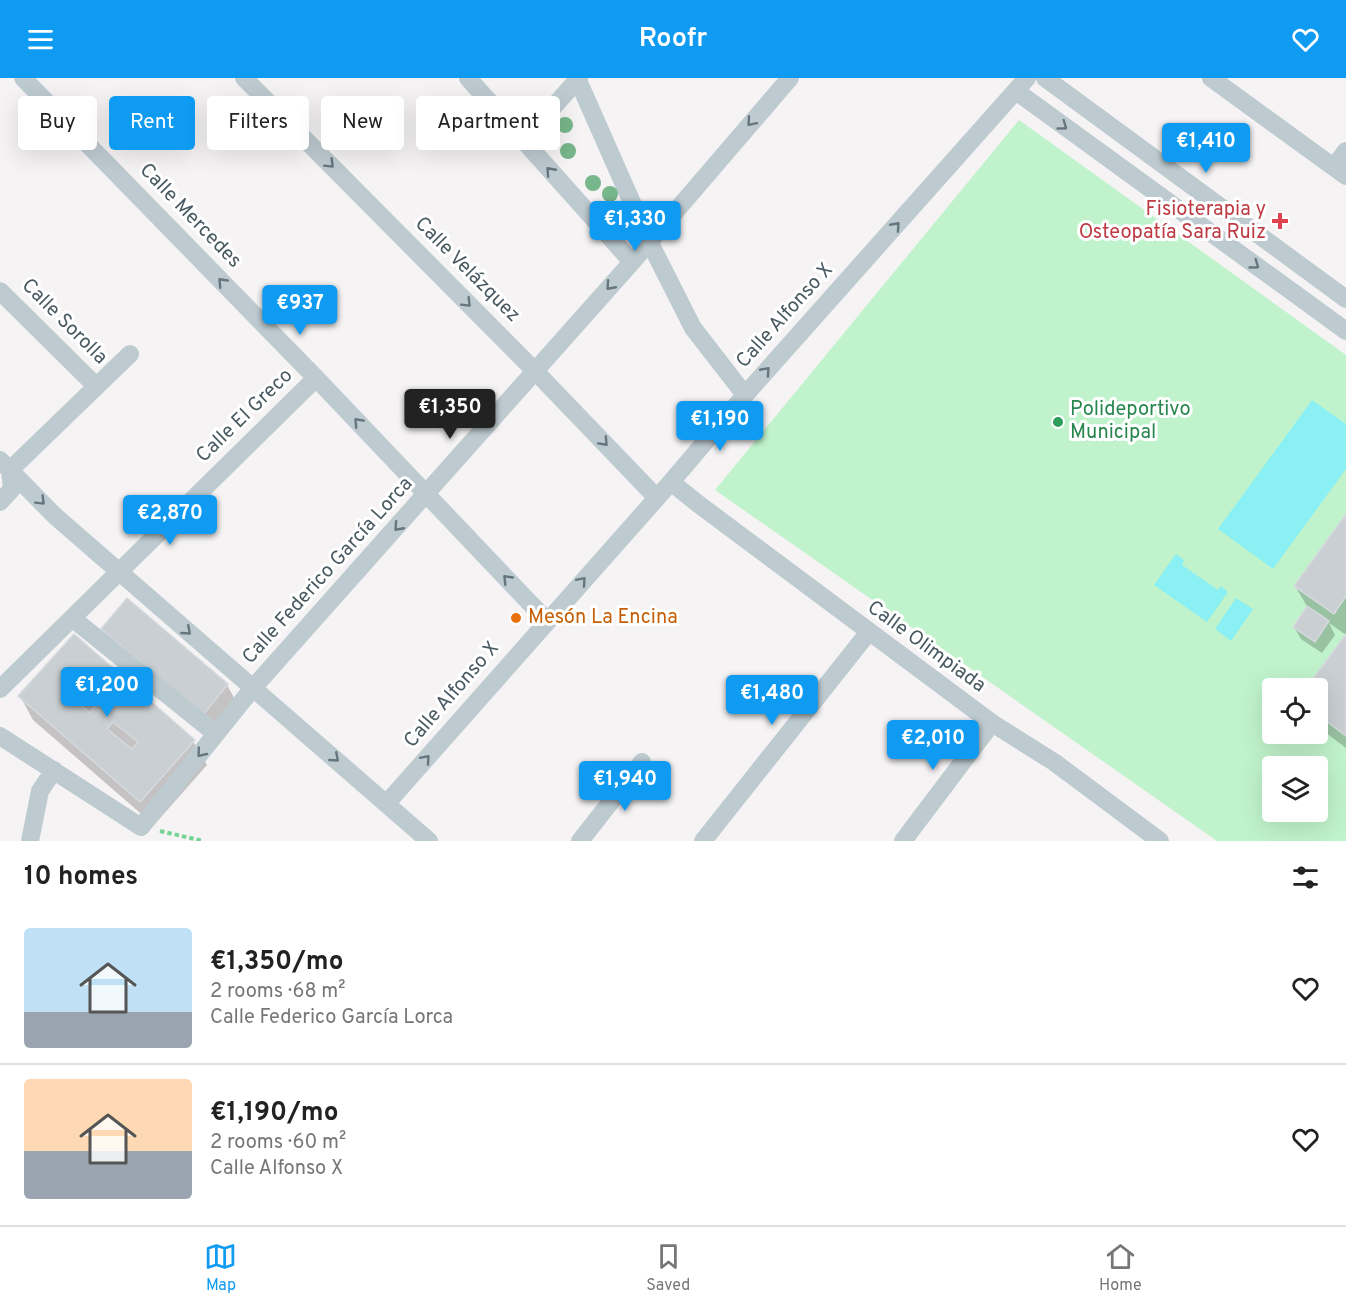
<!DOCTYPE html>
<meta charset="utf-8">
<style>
:root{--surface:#fff;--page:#f2f2f2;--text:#222;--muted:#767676;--line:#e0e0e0;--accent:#0f9bf2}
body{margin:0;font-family:Overpass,sans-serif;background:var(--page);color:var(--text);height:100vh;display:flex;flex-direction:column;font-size:22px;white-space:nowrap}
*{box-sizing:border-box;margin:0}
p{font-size:20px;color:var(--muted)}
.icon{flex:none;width:33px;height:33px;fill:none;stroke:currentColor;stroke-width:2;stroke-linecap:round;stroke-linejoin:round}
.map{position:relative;height:763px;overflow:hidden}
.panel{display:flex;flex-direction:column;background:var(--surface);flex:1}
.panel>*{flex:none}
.top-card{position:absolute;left:18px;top:18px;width:600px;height:54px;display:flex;gap:12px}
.buttons{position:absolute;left:1262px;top:600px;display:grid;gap:12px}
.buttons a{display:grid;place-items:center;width:66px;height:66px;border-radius:6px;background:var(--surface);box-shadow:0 6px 24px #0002;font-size:30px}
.price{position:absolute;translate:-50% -51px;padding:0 14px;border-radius:6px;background:var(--accent);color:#fff;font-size:20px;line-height:39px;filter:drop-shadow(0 2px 3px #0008)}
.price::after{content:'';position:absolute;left:50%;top:36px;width:18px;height:14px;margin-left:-9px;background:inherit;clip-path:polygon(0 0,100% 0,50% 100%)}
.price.active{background:#222;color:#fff}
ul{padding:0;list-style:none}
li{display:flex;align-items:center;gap:18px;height:150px;padding:0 24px}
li+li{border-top:2px solid var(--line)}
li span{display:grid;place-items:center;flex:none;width:168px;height:120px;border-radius:6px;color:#555}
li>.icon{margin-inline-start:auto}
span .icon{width:72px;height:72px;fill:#fffc;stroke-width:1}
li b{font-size:26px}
h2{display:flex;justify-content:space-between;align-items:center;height:72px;padding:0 24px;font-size:26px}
.tag{padding:0 21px;border-radius:6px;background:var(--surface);box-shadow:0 6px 24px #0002;font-size:21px;line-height:54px}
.tag.active{background:var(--accent);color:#fff}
header{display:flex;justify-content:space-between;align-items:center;height:78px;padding:0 24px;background:var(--accent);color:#fff;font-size:27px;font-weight:600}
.dock{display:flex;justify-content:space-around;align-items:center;height:84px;border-top:2px solid var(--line);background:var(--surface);font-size:16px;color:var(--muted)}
.dock a{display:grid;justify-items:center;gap:3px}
.dock .active{color:var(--accent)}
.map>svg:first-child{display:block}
.green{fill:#c0f3cb;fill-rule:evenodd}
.water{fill:#8bf0f3}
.shadow{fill:#0003}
.building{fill:#c9cfd2;stroke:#d6dade;stroke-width:1.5;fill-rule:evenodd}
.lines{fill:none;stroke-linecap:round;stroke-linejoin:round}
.path{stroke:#75d494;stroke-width:4;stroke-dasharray:4.5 3;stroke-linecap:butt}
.minor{stroke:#bdcad0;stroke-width:18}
.tree{fill:#78b68b}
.oneway{stroke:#66767e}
.health-dot{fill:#e0444e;stroke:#fff;stroke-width:2}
.leisure-dot{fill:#2e9e5b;stroke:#fff;stroke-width:2}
.food-dot{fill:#e8710a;stroke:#fff;stroke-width:2}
.labels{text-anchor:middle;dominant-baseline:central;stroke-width:6;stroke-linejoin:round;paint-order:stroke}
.health-label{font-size:20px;fill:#be3a42;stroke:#fff;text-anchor:end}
.street-label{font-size:20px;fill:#495a62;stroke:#fff}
.leisure-label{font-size:20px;fill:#27864d;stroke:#fff;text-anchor:start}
.food-label{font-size:20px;fill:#c56008;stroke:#fff;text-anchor:start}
</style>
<header><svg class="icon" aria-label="menu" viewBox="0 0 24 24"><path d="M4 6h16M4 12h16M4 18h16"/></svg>Roofr<svg class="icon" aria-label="heart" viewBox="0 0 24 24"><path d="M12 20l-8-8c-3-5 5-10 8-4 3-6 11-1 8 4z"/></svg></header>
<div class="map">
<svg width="1346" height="763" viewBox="0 0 1346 763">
<rect width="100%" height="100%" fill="#f5f3f3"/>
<path class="green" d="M1019,42l327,235v486h-129l-502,-351zM1272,610h45v46h-45zM1272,688h45v46h-45z"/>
<path class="water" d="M1312,322l34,24v45l-73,100 -55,-40z
M1176,476l8,6 -2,5 36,25 3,-4 7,6 -21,30 -53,-37z
M1236,520l17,11 -22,32 -16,-12z"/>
<path class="shadow" d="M1346,438v119l-17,-12 6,12 -13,18 -21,-14 -7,-12 14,-19 -13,-22z
M102,551l125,56 10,18 -23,29 -101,-84z
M74,558l119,105 14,24 -53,60 -121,-105 -13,-24z
M1346,558v112l-29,-22v-38h-9z"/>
<path class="building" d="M1346,436v82l-12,18 -40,-28z
M127,520l101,86 -25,31 -102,-86z
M1307,528l22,15 -14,21 -22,-15z
M74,556l121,106 -55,62 -122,-106zM71,606l24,22 -5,7 -25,-22zM113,644l25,20 -6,7 -25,-20z
M1346,556v102l-29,-22v-26h-11z"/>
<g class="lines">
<path class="path" d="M160,753l43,10"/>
<path class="minor" d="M23,0l293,300 231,243
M244,0l291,293 121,126
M468,0l164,184
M577,0l72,163 44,87 52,67
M1045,0l301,221
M1211,0l135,98
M1016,13l330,240
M523,63l56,-63
M1334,89l12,-16
M0,213l96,95
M0,382l55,56 374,325
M671,404l26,21 295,220 62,39 106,79
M0,424l12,-13 -2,-19 120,-116
M72,540l144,116
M0,611l316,-311
M0,658l141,91 112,-139 379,-426 158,-184
M387,725l284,-321 74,-87 282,-317
M30,763l10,-50 14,-21
M580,763l62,-79
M703,763l165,-208
M903,763l89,-118"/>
</g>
<g class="tree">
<circle cx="565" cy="47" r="8"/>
<circle cx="568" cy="73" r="8"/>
<circle cx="593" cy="105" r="8"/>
<circle cx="610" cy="116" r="8"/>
<circle cx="619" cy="135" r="8"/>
</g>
<defs><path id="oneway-chevron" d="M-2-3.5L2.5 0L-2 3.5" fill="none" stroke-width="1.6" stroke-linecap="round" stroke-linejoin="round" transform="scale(1.5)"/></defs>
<g class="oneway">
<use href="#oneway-chevron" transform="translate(751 44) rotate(131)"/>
<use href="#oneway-chevron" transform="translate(1063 48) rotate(36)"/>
<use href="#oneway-chevron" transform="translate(330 86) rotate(45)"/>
<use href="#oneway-chevron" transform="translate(550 93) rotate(-132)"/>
<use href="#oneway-chevron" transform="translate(896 148) rotate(-48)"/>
<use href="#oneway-chevron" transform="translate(1255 187) rotate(36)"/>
<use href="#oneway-chevron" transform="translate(222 204) rotate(-134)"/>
<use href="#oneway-chevron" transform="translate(610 208) rotate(132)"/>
<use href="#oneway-chevron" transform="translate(467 225) rotate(45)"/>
<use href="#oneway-chevron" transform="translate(766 293) rotate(-48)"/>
<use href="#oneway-chevron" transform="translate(358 344) rotate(-133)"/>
<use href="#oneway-chevron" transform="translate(604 364) rotate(47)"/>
<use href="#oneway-chevron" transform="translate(41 423) rotate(45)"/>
<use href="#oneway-chevron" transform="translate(398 449) rotate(132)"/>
<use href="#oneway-chevron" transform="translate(507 501) rotate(-134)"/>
<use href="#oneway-chevron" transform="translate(582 503) rotate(-49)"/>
<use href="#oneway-chevron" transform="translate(187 553) rotate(41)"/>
<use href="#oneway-chevron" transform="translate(201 675) rotate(129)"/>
<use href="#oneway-chevron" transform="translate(335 680) rotate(41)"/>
<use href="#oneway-chevron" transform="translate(426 681) rotate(-49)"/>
</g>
<path class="health-dot" d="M1277 134h6v6h6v6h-6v6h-6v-6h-6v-6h6z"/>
<circle class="leisure-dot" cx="1058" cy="344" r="6"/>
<circle class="food-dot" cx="516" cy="540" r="6"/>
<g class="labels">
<g class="health-label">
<text x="1266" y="132">Fisioterapia y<tspan x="1266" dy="23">Osteopatía Sara Ruiz</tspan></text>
</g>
<g class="street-label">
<text transform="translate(190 138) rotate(46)">Calle Mercedes</text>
<text transform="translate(467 192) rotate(45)">Calle Velázquez</text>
<text transform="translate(785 238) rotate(-48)">Calle Alfonso X</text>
<text transform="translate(64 244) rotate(45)">Calle Sorolla</text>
<text transform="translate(245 338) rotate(-44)">Calle El Greco</text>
<text transform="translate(328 493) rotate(-48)">Calle Federico García Lorca</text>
<text transform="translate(926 569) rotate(36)">Calle Olimpiada</text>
<text transform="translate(452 617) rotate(-49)">Calle Alfonso X</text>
</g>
<g class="leisure-label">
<text x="1070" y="332">Polideportivo<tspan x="1070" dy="23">Municipal</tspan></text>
</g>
<g class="food-label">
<text x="528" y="540">Mesón La Encina</text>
</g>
</g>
</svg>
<div class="buttons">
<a><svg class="icon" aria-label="locate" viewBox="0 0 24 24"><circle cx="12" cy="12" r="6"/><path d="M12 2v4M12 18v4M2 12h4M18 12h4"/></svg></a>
<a><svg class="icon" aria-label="layers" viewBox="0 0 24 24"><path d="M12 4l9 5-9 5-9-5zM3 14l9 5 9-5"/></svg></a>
</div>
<b class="price" style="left:1206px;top:96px">€1,410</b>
<b class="price" style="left:635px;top:174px">€1,330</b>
<b class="price" style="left:300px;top:258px">€937</b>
<b class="price active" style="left:450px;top:362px">€1,350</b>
<b class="price" style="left:720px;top:374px">€1,190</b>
<b class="price" style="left:170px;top:468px">€2,870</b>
<b class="price" style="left:107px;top:640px">€1,200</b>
<b class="price" style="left:772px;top:648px">€1,480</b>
<b class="price" style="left:933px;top:693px">€2,010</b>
<b class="price" style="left:625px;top:734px">€1,940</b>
<div class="top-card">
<a class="tag">Buy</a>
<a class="tag active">Rent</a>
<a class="tag">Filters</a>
<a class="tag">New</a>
<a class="tag">Apartment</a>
</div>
</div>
<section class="panel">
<h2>10 homes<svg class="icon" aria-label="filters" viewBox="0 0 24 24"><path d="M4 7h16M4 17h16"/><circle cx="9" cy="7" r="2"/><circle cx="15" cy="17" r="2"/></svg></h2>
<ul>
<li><span style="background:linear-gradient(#bfe0f5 70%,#9aa5b1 0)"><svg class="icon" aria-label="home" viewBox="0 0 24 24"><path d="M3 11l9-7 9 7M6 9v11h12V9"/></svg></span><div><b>€1,350/mo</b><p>2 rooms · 68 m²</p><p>Calle Federico García Lorca</p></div><svg class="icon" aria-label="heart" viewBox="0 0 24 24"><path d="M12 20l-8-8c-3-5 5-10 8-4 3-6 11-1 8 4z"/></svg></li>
<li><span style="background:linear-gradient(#ffd9b3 60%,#9aa5b1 0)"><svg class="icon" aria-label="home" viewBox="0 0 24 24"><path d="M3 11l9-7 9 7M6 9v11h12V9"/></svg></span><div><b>€1,190/mo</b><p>2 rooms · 60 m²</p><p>Calle Alfonso X</p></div><svg class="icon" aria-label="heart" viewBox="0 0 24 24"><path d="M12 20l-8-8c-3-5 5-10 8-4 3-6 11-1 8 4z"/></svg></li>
</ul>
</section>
<nav class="dock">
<a class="active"><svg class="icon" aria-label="map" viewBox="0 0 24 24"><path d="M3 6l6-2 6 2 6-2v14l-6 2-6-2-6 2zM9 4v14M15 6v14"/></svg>Map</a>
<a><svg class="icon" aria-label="saved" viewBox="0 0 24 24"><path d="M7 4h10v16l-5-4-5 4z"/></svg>Saved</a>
<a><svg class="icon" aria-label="home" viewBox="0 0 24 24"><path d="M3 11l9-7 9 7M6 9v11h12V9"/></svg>Home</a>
</nav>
